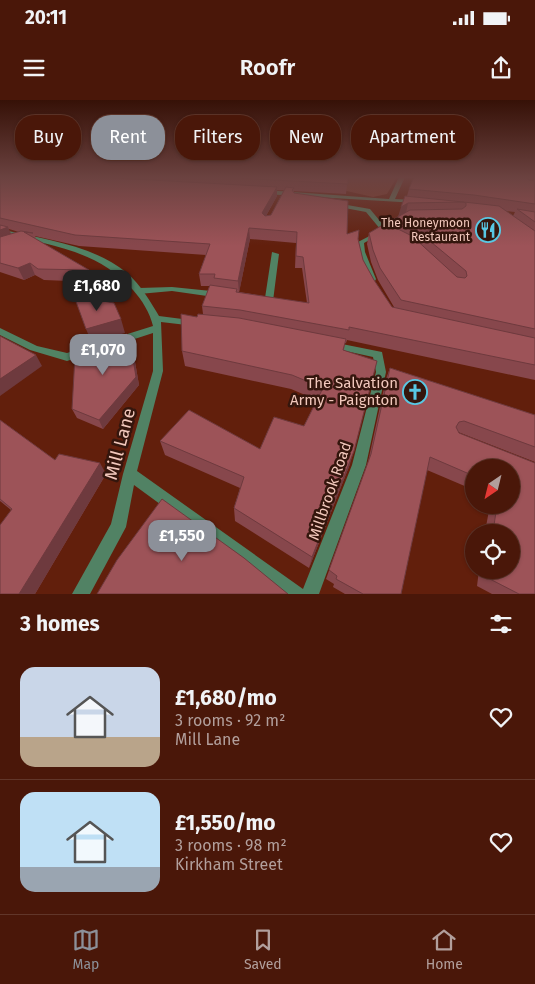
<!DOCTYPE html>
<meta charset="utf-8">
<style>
:root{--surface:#4a1709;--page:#512012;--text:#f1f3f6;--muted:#b29f9c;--line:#61362a;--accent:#8c9099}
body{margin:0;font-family:"Fira Sans",sans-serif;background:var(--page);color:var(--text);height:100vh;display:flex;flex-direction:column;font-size:19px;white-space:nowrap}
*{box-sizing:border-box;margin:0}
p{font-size:16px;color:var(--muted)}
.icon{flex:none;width:28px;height:28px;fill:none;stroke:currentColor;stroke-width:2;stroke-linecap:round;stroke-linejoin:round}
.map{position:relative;height:494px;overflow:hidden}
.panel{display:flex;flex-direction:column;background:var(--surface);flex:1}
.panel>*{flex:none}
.top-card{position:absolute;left:15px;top:15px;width:505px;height:45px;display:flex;gap:10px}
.needle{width:32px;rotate:215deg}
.buttons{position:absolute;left:465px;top:359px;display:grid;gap:10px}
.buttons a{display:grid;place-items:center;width:55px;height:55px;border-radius:50%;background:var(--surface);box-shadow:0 1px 4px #0004,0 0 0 1px var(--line);font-size:25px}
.price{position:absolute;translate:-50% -42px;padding:0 11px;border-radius:10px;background:var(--accent);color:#fff;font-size:16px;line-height:32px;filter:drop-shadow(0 1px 2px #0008)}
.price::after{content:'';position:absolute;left:50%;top:30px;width:15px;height:11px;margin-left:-8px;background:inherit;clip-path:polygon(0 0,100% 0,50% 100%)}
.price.selected{background:#222;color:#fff}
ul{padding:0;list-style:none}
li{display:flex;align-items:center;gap:15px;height:125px;padding:0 20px}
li+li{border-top:1px solid var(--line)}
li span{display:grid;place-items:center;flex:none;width:140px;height:100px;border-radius:15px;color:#555}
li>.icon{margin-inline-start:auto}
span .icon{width:60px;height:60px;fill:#fffc;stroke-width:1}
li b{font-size:21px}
h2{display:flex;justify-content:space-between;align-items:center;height:60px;padding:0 20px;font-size:21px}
.tag{padding:0 18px;border-radius:20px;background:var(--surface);box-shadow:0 1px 4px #0004,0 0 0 1px var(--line);font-size:18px;line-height:45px}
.tag.selected{background:var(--accent);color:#fff}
.status{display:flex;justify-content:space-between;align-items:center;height:35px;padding:0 25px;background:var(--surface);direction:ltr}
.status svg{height:14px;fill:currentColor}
header{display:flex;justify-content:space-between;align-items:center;height:65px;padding:0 20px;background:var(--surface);font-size:22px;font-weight:600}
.tab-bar{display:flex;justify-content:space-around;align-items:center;height:70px;border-top:1px solid var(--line);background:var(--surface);font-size:14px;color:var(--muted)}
.tab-bar a{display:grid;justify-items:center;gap:2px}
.tab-bar .selected{color:var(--accent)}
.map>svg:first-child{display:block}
.green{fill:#813f2c}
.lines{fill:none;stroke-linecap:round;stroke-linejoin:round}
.service{fill:#518264;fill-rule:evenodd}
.minor{fill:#518264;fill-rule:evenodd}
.wall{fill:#87474c;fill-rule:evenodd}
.shaded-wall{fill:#6e3a3e}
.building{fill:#9d5358;stroke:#6e3a3e}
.labels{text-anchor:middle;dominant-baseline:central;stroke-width:5;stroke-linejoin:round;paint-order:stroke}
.far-poi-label{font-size:12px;fill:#f2c8bc;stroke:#34160d;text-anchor:end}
.poi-label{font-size:15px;fill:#f2c8bc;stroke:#34160d;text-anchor:end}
.street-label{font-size:15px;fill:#f2c8bc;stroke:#34160d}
.near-street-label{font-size:18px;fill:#f2c8bc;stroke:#34160d}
</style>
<div class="status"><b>20:11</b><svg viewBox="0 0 49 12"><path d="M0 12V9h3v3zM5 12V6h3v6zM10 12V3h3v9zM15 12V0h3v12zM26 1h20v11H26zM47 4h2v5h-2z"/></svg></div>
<header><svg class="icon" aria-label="menu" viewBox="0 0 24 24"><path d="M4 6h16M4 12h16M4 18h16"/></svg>Roofr<svg class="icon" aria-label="share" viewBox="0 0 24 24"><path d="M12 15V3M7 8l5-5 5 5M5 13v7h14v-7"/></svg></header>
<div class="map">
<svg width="535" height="494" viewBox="0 0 535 494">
<rect width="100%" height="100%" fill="#621f0c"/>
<path class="green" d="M285,77h112l-10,17 -14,3z"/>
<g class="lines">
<path class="service" d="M272,152l7,2 -6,47 -4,3 -12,-2 -1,-2 1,-2h8z
M172,187l49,5 4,3 -4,3 -49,-7 -33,3 -4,-3 4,-3z"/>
<path class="minor" d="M399,77h6l-10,22 20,1 3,2 -1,1 -152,-9 -3,-2 3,-2 124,9z
M336,103l34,6 15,18 18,-11 5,1 -22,14 -22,12 1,9 11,27 -1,2h-3l-4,-2 -11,-27 1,-10 23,-12 -15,-18 -32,-6v-2z
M0,129c41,10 94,16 127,44 14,12 23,28 32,43l39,5 2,2 -5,3 -34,-4 2,49 -26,100 166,118 49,-124 24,-93 -3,-15 -41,-9 -5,-3 5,-3 50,10 4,20 -20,93 -47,129h-36l-149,-109 -8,42 -36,67h-18l39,-70 12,-50 30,-103v-38l-86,28 -37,-11 -30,-15v-7l37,18 30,7 86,-27c-3,-13 -11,-26 -20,-36 -35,-40 -84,-45 -133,-57z"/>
</g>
<path class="wall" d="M0,77h348l-2,17 -52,-3v2l53,41 11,5 5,21 11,20 18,27h2l-16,-27 -7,-18 -4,-18 2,-11 24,-6 1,-8 4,-2 9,-21 2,-7 5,-12h121v203l-188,-40 -1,3h-1l-1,7 6,114 -41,104 -74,-47 -1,-13 6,-20 -75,-33 -5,-14 100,8 44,-23 13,-26 -26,-11 -106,-23 -3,-15 15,-34 6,-3 -1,-8 8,-20h-9l-2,-12 7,-19 -127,-9 -44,-10 1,3 53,31 4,12 -49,-2 -9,-5 -11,5 -24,-8zM277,90h7l-13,25 -5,1 11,-20zM505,111l10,1 -2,4zM8,129h1l10,3 -8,2zM418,136l-1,5 -5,-4zM250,139l46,4 -1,25h7l5,35 -68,-11z
M133,250l6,35 -36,44 -26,-11 -5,-9z
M390,268l145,47v47l-77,-30 1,1 76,30v131h-43l-15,-8 2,-16h32v-38h-26l5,-27h21v-37h-37v22l-47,-20 -26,124h-56l-12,-7 1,-3 -8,-5 42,-117 18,-83z
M0,320l55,40 51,14 -71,120h-35l11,-84 -11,-9z"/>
<path class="shaded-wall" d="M277,87v9l-15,27v-10z
M408,103l-2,10 -8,4 3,-10z
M8,127l5,11 -13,5v-13z
M249,128l1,11 -11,54 -1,-12z
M30,163l5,12 -11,5 -6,-12z
M121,219l4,14 -33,10 -6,-14z
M130,241l3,9 6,35 -36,44 -4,-9z
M36,255l6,11 -42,30v-17z
M354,351l-4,13 -41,104 3,-11z
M100,363l6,11 -71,120h-16z"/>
<path class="building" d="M0,77h97l180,10 -15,26 3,3 6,-1 15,-28 8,1 -2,2 2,3 54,8 -1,33 12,-4 -1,9 5,21 11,20 18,27 143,31v27l-186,-38v3l-109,-20 -38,-4 8,-21 27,4 -1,3 73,11 -6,-46 -7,-1 1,-24 -48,-4 -11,53 -24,-3 1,-4h-16l11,-30 -135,-9 -75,-17z
M219,77h129v7z
M414,77h113l2,3 6,1v23l-61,-9 -65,-6z
M405,96l68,7 26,3 36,25v98l-134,-29 -21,-32 -7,-18 -4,-17 17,-10 26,13 45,41 8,1 2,-2 -1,-5 -47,-39 26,-3 3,-3v-3l-39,3 -15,-7 16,-9 52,-1 4,-3v-3l-3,-1 -55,1 -7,4z
M517,109l18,3v10z
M0,125l8,2 -8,3z
M21,131l12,2 -9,-1 65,38 -51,-1 -8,-6 -12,5 -18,-5v-26z
M74,196l40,7 7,16 -35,10z
M181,214l16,3 1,-3 41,4 107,21 -3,11 34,11 -23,90 -42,106 -78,-49 10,-31 -84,-36 29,-31 71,39 14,-32 30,9 19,-38 -31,-13 -110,-24z
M127,234l3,7 6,36 -37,43 -27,-11 3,-53 19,-5 -2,-6z
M0,236l36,19 -36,24z
M390,268l145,47v32l-71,-26 -5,1 -3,5 3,6 76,30v131h-16l-33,-17 2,-7h23v-38h-18l4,-27h14v-37h-37v8l-44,-19 -29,137h-38l-27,-15 1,-3 -8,-6 42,-116z
M0,320l55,40 4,-6 41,9 -81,131h-19v-69l12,-16 -12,-10z
M162,399l82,59 44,36h-191l20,-34z"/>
<linearGradient id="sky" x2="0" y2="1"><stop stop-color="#361107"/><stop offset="0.53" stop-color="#6b4240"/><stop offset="1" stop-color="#6b4240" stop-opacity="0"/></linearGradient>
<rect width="535" height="146" fill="url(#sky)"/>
<defs>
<symbol id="restaurant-ring" viewBox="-11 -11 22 22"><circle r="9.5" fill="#34160d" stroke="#58c8e4" stroke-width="1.5"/><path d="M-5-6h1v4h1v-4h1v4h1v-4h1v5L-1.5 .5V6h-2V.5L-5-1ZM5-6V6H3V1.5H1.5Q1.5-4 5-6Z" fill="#58c8e4"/></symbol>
<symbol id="church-ring" viewBox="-11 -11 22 22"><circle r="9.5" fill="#34160d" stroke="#58c8e4" stroke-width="1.5"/><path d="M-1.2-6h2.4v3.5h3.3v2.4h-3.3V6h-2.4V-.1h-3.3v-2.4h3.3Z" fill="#58c8e4"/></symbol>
</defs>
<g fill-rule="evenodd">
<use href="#restaurant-ring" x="474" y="116" width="28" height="28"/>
<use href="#church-ring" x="401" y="278" width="28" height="28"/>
</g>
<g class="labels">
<g class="far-poi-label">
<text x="470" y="123">The Honeymoon<tspan x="470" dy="14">Restaurant</tspan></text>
</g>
<g class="poi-label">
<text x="398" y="283">The Salvation<tspan x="398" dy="17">Army - Paignton</tspan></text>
</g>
<g class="street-label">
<text transform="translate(330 391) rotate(-71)">Millbrook Road</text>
</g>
<g class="near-street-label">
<text transform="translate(120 344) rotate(-75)">Mill Lane</text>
</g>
</g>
</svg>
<div class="buttons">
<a><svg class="needle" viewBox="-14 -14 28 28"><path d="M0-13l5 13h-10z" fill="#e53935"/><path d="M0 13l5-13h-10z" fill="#b29f9c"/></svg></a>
<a><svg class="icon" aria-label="locate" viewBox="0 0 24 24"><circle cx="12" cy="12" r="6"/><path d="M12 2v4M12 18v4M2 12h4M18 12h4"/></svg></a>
</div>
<b class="price selected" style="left:97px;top:212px">£1,680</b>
<b class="price" style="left:103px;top:276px">£1,070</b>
<b class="price" style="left:182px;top:462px">£1,550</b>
<div class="top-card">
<a class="tag">Buy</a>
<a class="tag selected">Rent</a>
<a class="tag">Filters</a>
<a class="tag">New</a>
<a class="tag">Apartment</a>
</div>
</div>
<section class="panel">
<h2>3 homes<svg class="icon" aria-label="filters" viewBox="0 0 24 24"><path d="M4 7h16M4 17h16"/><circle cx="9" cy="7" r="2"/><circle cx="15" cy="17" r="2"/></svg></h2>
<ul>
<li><span style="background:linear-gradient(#c9d6e8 70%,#b9a48a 0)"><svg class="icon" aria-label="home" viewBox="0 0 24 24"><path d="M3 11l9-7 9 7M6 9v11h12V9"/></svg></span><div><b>£1,680/mo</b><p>3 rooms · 92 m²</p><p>Mill Lane</p></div><svg class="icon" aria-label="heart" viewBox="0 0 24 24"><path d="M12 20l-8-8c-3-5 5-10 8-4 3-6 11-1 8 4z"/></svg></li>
<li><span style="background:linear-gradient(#bfe0f5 75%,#9aa5b1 0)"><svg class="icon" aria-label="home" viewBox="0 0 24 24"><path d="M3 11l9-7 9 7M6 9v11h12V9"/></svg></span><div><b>£1,550/mo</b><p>3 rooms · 98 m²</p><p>Kirkham Street</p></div><svg class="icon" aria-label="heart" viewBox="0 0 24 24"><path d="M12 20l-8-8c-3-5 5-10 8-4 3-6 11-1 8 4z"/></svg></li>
</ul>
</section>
<nav class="tab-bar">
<a class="selected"><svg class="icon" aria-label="map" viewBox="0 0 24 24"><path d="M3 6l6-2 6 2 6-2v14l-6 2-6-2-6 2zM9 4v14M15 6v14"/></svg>Map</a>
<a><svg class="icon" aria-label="saved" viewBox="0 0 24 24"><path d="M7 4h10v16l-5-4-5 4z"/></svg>Saved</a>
<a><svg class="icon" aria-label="home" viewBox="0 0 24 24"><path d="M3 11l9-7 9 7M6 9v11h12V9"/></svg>Home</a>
</nav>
